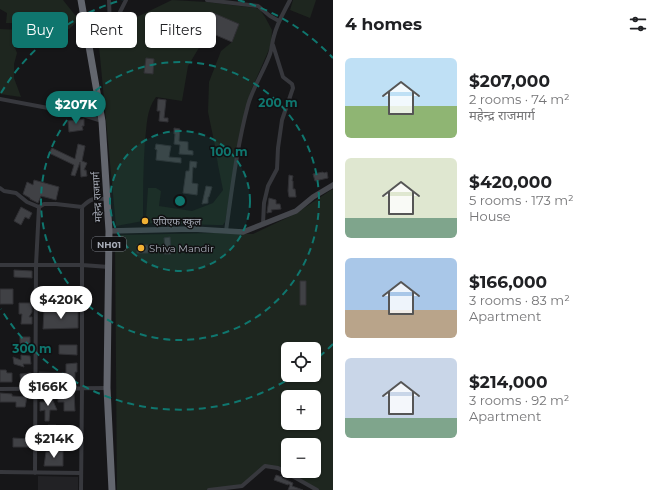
<!DOCTYPE html>
<meta charset="utf-8">
<style>
:root{--surface:#fff;--page:#f6f6f6;--text:#202124;--muted:#757577;--accent:#0f766e}
body{margin:0;font-family:Montserrat,"Noto Sans Devanagari",sans-serif;background:var(--page);color:var(--text);height:100vh;display:flex;flex-direction:column;font-size:15px;white-space:nowrap}
*{box-sizing:border-box;margin:0}
p{font-size:13px;color:var(--muted)}
.icon{flex:none;width:22px;height:22px;fill:none;stroke:currentColor;stroke-width:2;stroke-linecap:round;stroke-linejoin:round}
.map{position:relative;flex:1;overflow:hidden}
.sheet{display:flex;flex-direction:column;background:var(--surface);width:328px}
.sheet>*{flex:none}
.hud{position:absolute;left:12px;top:12px;width:261px;height:36px;display:flex;gap:8px}
.buttons{position:absolute;left:281px;top:342px;display:grid;gap:8px}
.buttons a{display:grid;place-items:center;width:40px;height:40px;border-radius:6px;background:var(--surface);box-shadow:0 1px 3px #0004;font-size:20px}
.price{position:absolute;translate:-50% -34px;padding:0 9px;border-radius:14px;background:#fff;color:#222;font-size:13px;line-height:26px;filter:drop-shadow(0 1px 2px #0008)}
.price::after{content:'';position:absolute;left:50%;top:24px;width:12px;height:9px;margin-left:-6px;background:inherit;clip-path:polygon(0 0,100% 0,50% 100%)}
.price.active{background:var(--accent);color:#fff}
ul{padding:0;list-style:none}
li{display:flex;align-items:center;gap:12px;height:100px;padding:0 12px}
li span{display:grid;place-items:center;flex:none;width:112px;height:80px;border-radius:6px;color:#555}
li>.icon{margin-inline-start:auto}
span .icon{width:48px;height:48px;fill:#fffc;stroke-width:1}
li b{font-size:17px}
h2{display:flex;justify-content:space-between;align-items:center;height:48px;padding:0 12px;font-size:17px}
.chip{padding:0 14px;border-radius:6px;background:var(--surface);box-shadow:0 1px 3px #0004;font-size:14px;line-height:36px}
.chip.active{background:var(--accent);color:#fff}
main{display:flex;flex:1;min-height:0}
.map>svg:first-child{display:block}
.built{fill:#222225}
.green{fill:#1e261f;fill-rule:evenodd}
.building{fill:#404145;stroke:#303034}
.lines{fill:none;stroke-linecap:round;stroke-linejoin:round}
.street{stroke:#37383d;stroke-width:4}
.secondary{stroke:#45474d;stroke-width:5.5}
.highway{stroke:#63666e;stroke-width:7}
.ring{fill:none;stroke:#0f766e;stroke-width:2;stroke-dasharray:7 5}
.poi-dot{fill:#f2b134;stroke:#111113;stroke-width:1.5}
.labels{text-anchor:middle;dominant-baseline:central;stroke-width:3;stroke-linejoin:round;paint-order:stroke}
.shield{fill:#111113;stroke:#7b7e86;stroke-width:1}
.shield-label{font-size:9px;font-weight:bold;fill:#a8adb8}
.street-label{font-size:10px;fill:#a8adb8;stroke:#111113}
.poi-label{font-size:10px;fill:#a8adb8;stroke:#111113;text-anchor:start}
.centre{fill:#0f766e;stroke:#111113;stroke-width:2}
.ring-label{font-size:12px;text-anchor:middle;font-weight:bold;fill:#0f766e;stroke:#111113;stroke-width:3;stroke-linejoin:round;paint-order:stroke}
</style>
<main>
<div class="map">
<svg width="333" height="490" viewBox="0 0 333 490">
<rect width="100%" height="100%" fill="#161618"/>
<path class="built" d="M38,476l40,1v13h-40z"/>
<path class="green" d="M0,0h63l16,20 -10,9c-21,-4 -41,-6 -63,-6l1,-10 -7,-4z
M172,0l35,2 49,6 4,2 5,7 7,13 -1,15 -21,48 -25,129 -2,3h-7l-69,-2 -1,-5 2,-30h8l5,3 -2,15 33,5 21,-8 10,-13 -5,-25 -3,-19 -7,-34 1,-30 12,-31 11,-9 7,-18 -28,-11 -7,17 -1,11 -15,25 -6,35 -26,-4c-10,13 -9,29 -11,44 -2,27 -2,54 -2,80l-27,5 -19,-201 15,4z
M293,0h23l-6,18 -20,-8z
M0,29l20,1 1,7 -8,6 4,10 -3,11v14l7,19 -21,-3z
M331,190h2v300h-16l-39,-22 -12,-2 -24,20 -33,4h-92l-2,-248 5,-7 96,-2 37,1 42,-20zM288,349h26v26h-26zM288,397h26v26h-26zM288,445h26v26h-26z"/>
<path class="building" d="M211,12l28,12 -7,18 -28,-12z
M146,58l8,1 -1,15 -9,-1z
M158,99l8,1 -2,18h4v4l-9,-1 1,-10h-3z
M84,119v7h-2l1,4 -14,2 -1,-11z
M174,128l6,1 -1,12 9,1v8l5,1v4l-14,-1 1,-9 -6,-1 1,-10h-1z
M78,144l7,2 -3,15 5,2 -3,7h2l1,6 -6,1 -1,-15 -5,14 -4,-1 3,-10 -25,-12 3,-5 23,11z
M156,144l15,2 -2,11 12,1v5l-25,-3 1,-10 -2,-1z
M190,161l7,1 -1,6 -3,-1 -1,16 6,1 -1,11 -14,-2 3,-22h3z
M323,172l1,1 3,-1 1,6 -13,3 -2,-7z
M289,175l4,1 -1,5h1v8h2l1,8h-7l-1,-6z
M34,180l25,7 -3,13 -15,-4 -3,7 -8,-4v-1l-7,-4 4,-12 6,3z
M206,186l6,1 -3,10h-1v6l-6,1z
M269,198l7,2v4h4l1,5 -10,1 1,2 -5,1z
M21,207l11,6 -3,6 -4,-2 -4,8 -7,-4z
M170,237l1,17h-7v-6h1l-1,-10z
M137,245h11v8h-11z
M14,270l18,1v7l-18,-1z
M300,281h6v24h-6z
M0,289h13v15h-13z
M19,303h11l2,4v5l-3,5h3v7h-11l1,-10h-3z
M44,311h34v17l-35,1z
M20,337h10v10l-10,-1z
M59,345h18v10l-18,-1z
M21,355l9,1 1,8h-8l1,3 -10,-3 -1,-7 8,3z
M77,363v9h-2v10h-35l-1,-10 27,1v-9z
M0,370h6l1,3h5v9h-12z
M31,373v10l-10,1 -1,-10z
M0,393l12,1v2l15,1 -2,10h-9v-5h-16z
M58,393h16l1,18h-11v-9h-6z
M50,394l7,16h-7l-1,11h-4v-11l-5,1v-9h6l-1,-7z
M48,425h8v8h-1v9l-9,-2 -1,-6h2z
M13,438l17,1v8h-17z
M63,451v15h-19l2,-14z
M276,475l6,2v1l11,5 -1,3 11,4h-15l2,-5 -2,-1v1l-14,-5z"/>
<g class="lines">
<path class="street" d="M109,0l1,27 4,-3 12,-24
M207,0l51,6 12,10 9,5
M0,99l80,15 22,7
M0,188l4,3 12,2 11,9 12,5
M263,224l1,-21 4,-17 9,-17 1,-21 4,-28 11,-32 -1,-4 -9,-7 -10,-32
M226,231c6,-42 11,-85 22,-126 5,-18 16,-34 22,-51 2,-6 2,-12 4,-18 3,-13 10,-24 16,-36
M0,265h82l27,2
M0,389l107,-1
M0,472l81,1
M35,473l1,-208 3,-58 5,-3h12l26,3
M81,490l1,-101v-182c9,-9 12,-9 25,-8
M209,490l33,-4 23,-20 13,2 39,22"/>
<path class="secondary" d="M109,231l84,-2 50,3 53,-21 17,-14 20,-12"/>
<path class="highway" d="M81,0l21,121 7,110 -2,157 5,102"/>
</g>
<circle cx="180" cy="201" r="70" fill="#0f766e" fill-opacity=".12"/>
<g class="ring">
<circle cx="180" cy="201" r="70"/>
<circle cx="180" cy="201" r="139"/>
<path d="M333 344A209 209 0 0 1 314 361M295 375A209 209 0 0 1 1 309M1 93A209 209 0 0 1 122 0M238 0A209 209 0 0 1 333 58"/>
</g>
<g class="poi-dot">
<circle cx="145" cy="221" r="4"/>
<circle cx="141" cy="248" r="4"/>
</g>
<g class="labels">
<rect class="shield" x="92" y="237" width="34" height="14" rx="3"/>
<g class="shield-label">
<text x="109" y="244">NH01</text>
</g>
<g class="street-label">
<text transform="translate(97 197) rotate(-93)">महेन्द्र राजमार्ग</text>
</g>
<g class="poi-label">
<text x="153" y="221">एपिएफ स्कुल</text>
<text x="149" y="248">Shiva Mandir</text>
</g>
</g>
<circle cx="180" cy="201" r="6" class="centre"/>
<g class="ring-label">
<text x="278" y="107">200 m</text>
<text x="229" y="156">100 m</text>
<text x="32" y="353">300 m</text>
</g>
</svg>
<div class="buttons">
<a><svg class="icon" aria-label="locate" viewBox="0 0 24 24"><circle cx="12" cy="12" r="6"/><path d="M12 2v4M12 18v4M2 12h4M18 12h4"/></svg></a>
<a>+</a>
<a>−</a>
</div>
<b class="price active" style="left:76px;top:125px">$207K</b>
<b class="price" style="left:61px;top:320px">$420K</b>
<b class="price" style="left:48px;top:407px">$166K</b>
<b class="price" style="left:54px;top:459px">$214K</b>
<div class="hud">
<a class="chip active">Buy</a>
<a class="chip">Rent</a>
<a class="chip">Filters</a>
</div>
</div>
<section class="sheet">
<h2>4 homes<svg class="icon" aria-label="filters" viewBox="0 0 24 24"><path d="M4 7h16M4 17h16"/><circle cx="9" cy="7" r="2"/><circle cx="15" cy="17" r="2"/></svg></h2>
<ul>
<li><span style="background:linear-gradient(#bfe0f5 60%,#8fb573 0)"><svg class="icon" aria-label="home" viewBox="0 0 24 24"><path d="M3 11l9-7 9 7M6 9v11h12V9"/></svg></span><div><b>$207,000</b><p>2 rooms · 74 m²</p><p>महेन्द्र राजमार्ग</p></div></li>
<li><span style="background:linear-gradient(#dfe7d0 75%,#7fa58c 0)"><svg class="icon" aria-label="home" viewBox="0 0 24 24"><path d="M3 11l9-7 9 7M6 9v11h12V9"/></svg></span><div><b>$420,000</b><p>5 rooms · 173 m²</p><p>House</p></div></li>
<li><span style="background:linear-gradient(#a9c7e8 65%,#b9a48a 0)"><svg class="icon" aria-label="home" viewBox="0 0 24 24"><path d="M3 11l9-7 9 7M6 9v11h12V9"/></svg></span><div><b>$166,000</b><p>3 rooms · 83 m²</p><p>Apartment</p></div></li>
<li><span style="background:linear-gradient(#c9d6e8 75%,#7fa58c 0)"><svg class="icon" aria-label="home" viewBox="0 0 24 24"><path d="M3 11l9-7 9 7M6 9v11h12V9"/></svg></span><div><b>$214,000</b><p>3 rooms · 92 m²</p><p>Apartment</p></div></li>
</ul>
</section>
</main>
